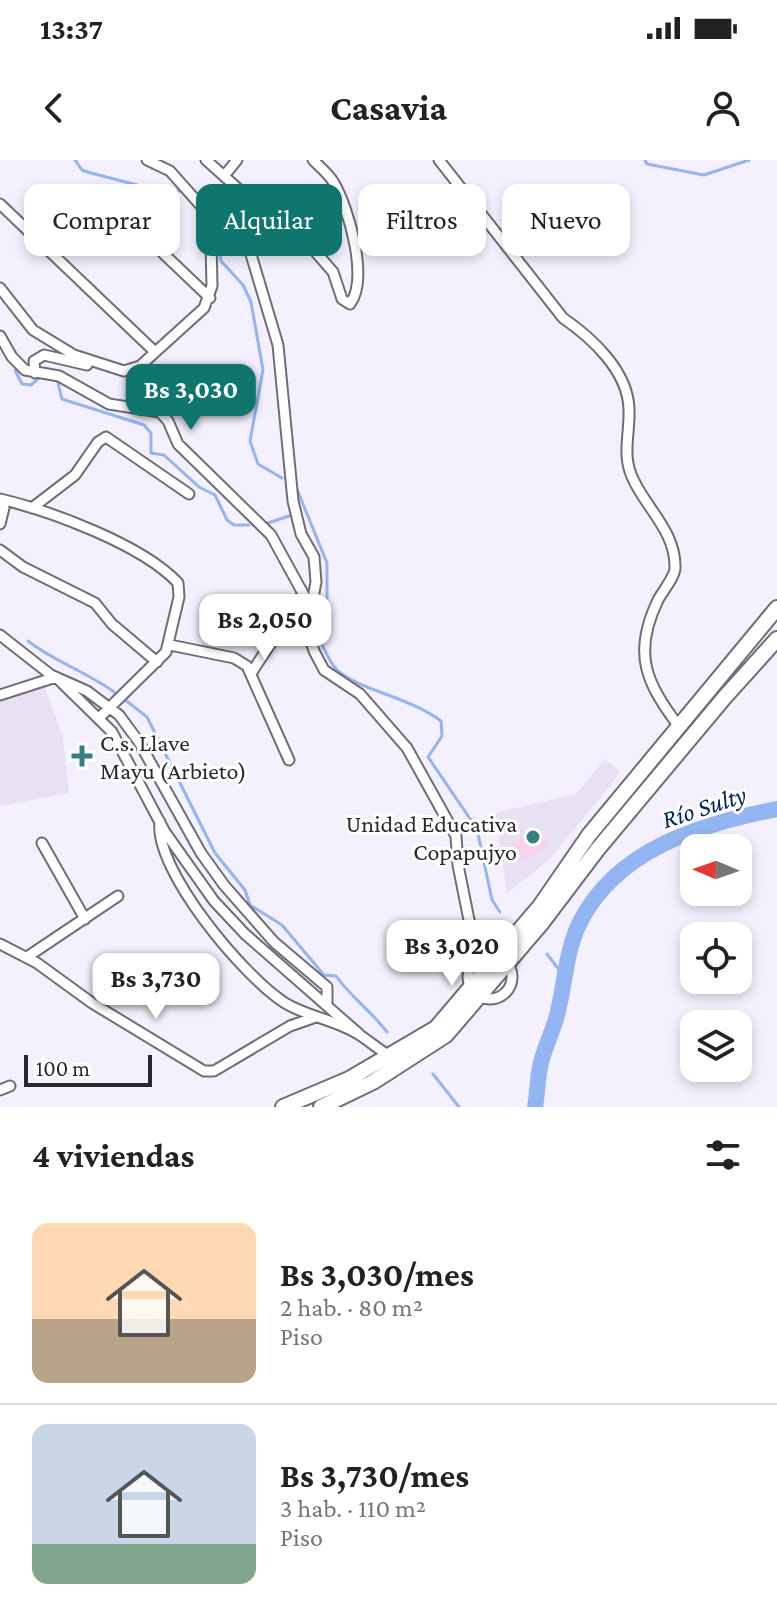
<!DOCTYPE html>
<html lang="es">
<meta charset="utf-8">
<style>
:root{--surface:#fff;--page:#f6f6f6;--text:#222;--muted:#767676;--line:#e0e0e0;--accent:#0f766e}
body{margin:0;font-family:"Crimson Pro",serif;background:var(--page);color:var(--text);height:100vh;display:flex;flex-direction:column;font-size:30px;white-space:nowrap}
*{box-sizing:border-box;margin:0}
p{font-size:26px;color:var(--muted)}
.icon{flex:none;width:44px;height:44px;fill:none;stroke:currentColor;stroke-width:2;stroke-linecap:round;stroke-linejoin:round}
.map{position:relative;height:947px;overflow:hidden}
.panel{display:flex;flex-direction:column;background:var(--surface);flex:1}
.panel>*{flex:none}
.guide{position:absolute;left:24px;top:24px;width:730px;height:72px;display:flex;gap:16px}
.needle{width:52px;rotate:272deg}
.buttons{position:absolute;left:680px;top:674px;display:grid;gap:16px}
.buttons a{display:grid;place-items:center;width:72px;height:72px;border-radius:16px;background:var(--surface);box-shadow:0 4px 12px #0003;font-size:40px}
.scale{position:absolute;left:24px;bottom:20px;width:128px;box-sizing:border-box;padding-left:8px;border:4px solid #2a282d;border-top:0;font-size:22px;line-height:28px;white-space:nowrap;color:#2a282d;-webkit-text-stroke:6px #fff;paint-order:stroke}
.price{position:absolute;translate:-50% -68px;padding:0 18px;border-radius:16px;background:#fff;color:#222;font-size:26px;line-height:52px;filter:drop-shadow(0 2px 4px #0008)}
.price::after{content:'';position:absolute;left:50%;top:48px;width:24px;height:18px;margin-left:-12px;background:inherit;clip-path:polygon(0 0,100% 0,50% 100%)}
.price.selected{background:var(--accent);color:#fff}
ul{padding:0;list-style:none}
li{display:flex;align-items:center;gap:24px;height:200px;padding:0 32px}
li+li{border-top:2px solid var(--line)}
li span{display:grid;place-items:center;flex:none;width:224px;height:160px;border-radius:16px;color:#555}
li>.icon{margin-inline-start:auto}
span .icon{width:96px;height:96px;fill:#fffc;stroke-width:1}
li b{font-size:34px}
h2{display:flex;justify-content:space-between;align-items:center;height:96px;padding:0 32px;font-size:34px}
.tag{padding:0 28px;border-radius:16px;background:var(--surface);box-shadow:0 4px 12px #0003;font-size:28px;line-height:72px}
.tag.selected{background:var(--accent);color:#fff}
.status{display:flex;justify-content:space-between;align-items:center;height:56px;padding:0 40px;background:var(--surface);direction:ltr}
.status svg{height:22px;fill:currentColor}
header{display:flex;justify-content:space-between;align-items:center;height:104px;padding:0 32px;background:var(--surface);font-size:36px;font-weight:700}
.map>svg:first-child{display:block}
.built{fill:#e8e1f4}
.green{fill:#f9d2e8}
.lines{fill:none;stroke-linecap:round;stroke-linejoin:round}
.stream{stroke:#93b5f2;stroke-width:3}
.river{stroke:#93b5f2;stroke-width:16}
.minor-casing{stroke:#706c78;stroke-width:13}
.highway-casing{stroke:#706c78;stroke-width:18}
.minor{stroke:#fff;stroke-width:9}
.highway{stroke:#fff;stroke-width:14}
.poi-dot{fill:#357e82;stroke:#fff;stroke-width:3}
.labels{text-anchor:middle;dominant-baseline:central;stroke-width:6;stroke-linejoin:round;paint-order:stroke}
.poi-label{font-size:24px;fill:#2a282d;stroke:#fff;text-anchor:start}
.water-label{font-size:26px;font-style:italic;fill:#022569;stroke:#fff}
</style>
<div class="status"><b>13:37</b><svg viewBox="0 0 49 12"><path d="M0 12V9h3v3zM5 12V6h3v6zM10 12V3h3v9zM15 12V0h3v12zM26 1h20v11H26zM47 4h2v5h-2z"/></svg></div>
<header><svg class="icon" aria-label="back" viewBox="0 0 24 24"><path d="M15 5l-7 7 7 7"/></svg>Casavia<svg class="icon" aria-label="person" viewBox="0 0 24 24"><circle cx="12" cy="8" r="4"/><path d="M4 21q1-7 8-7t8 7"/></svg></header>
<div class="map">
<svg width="777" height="947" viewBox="0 0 777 947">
<rect width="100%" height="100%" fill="#f5f0fd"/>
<path class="built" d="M44,526l19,51 6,56 -69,13v-109z
M605,599l15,12 -10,15 -61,74 -42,33 -12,-80 81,-19z"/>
<path class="green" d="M536,667l12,17 -24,18 -12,-16z"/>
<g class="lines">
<path class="stream" d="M75,0l7,10 9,3 69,18h23
M645,0l2,4 57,11 45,-15
M194,32l10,5 7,14 10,50 22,24 8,17 12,68 -13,71 8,23 24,14
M15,210l7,14 9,1 8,-7
M57,219l5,20 82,26 7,8v20l13,2 35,32 16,8 12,25 7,5h15
M294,322l33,81v52l-8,23c5,10 11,26 19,33 22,19 73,27 103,50l1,15 -14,21 49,72 15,71 8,12
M268,363l21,-7
M28,481c27,21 59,31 86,51
M124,539l23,18 68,136 30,37 5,15 32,20 42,50 12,1c15,21 35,35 51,56
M547,794l16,21
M433,914l26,33"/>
<path class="river" d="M535,947c3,-16 2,-32 7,-48 4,-14 10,-27 14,-40 9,-32 9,-65 23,-95 37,-75 122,-100 198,-115"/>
<defs>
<path id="minor" d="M206,0l76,68 31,21 20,23 9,27 8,5c19,-25 -1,-95 -16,-121 -5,-9 -14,-16 -21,-23
M439,0l124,158c29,20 65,53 66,91 1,27 -8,47 5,72 14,29 42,52 41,87 0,8 -12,23 -17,32 -26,54 -12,83 22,128
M224,16l13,-16
M230,24l48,161 15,156 8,33 13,23 2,25 -9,47 7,22 10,19 36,24 47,54 49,88 2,29 11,55 17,35
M0,44l154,147
M54,91l47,-57 109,104
M0,128l33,42 41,25 50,16 16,-5 64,-58 8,-22 -1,-44 -9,-35 -32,-36 -23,-11
M0,176l12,21 13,13 34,6 50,28 51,8 8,9 10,23 93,91 40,73
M35,213l-1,-12 10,-6 43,10
M0,339c51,12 143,46 178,84l1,14 -13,55 -67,66
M0,341l4,7 -4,16
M32,348l43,-33 23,-33 8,-5 83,57
M0,390l23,17 72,36 17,21 45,38
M0,475l51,40 36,16 32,24 20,27 62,111 23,32 50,57 53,45v17
M170,485l64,13 13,8 42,94
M252,512l51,-79
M0,535l56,-18 56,55 53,100 49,69 31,33 114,100
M160,662c-6,48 84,155 125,181 23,14 51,17 73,31 10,6 20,15 30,21
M42,683l43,76
M0,784l37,19 55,40 112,68h10l76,-45 23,-8
M468 817a22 22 0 1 1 44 0a22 22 0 1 1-44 0Z
M27,797l91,-61
M0,930l10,-4"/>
<path id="highway" d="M283,947l66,-28 87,-51 104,-122 49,-71 188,-227
M321,947l52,-25 73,-47 95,-111 56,-74 127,-152 53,-59"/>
</defs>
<use href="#minor" class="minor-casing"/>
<use href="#highway" class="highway-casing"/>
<use href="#minor" class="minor"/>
<use href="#highway" class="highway"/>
</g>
<g class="poi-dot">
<path d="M78 584h8v8h8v8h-8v8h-8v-8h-8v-8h8z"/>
<circle cx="533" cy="677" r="8"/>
</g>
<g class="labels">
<g class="poi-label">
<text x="100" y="582">C.s. Llave<tspan x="100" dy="28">Mayu (Arbieto)</tspan></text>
<text x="517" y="663" text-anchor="end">Unidad Educativa<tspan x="517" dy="28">Copapujyo</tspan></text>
</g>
<g class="water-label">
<text transform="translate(704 647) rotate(-18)">Río Sulty</text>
</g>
</g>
</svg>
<div class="buttons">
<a><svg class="needle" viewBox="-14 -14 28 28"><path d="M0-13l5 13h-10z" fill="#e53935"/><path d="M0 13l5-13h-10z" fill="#767676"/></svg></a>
<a><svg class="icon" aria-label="locate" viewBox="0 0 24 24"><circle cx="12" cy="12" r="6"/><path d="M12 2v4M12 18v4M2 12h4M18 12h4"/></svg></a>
<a><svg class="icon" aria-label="layers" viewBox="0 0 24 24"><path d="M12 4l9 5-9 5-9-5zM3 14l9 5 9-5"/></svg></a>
</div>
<div class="scale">100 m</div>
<b class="price selected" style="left:191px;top:272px">Bs 3,030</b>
<b class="price" style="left:265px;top:502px">Bs 2,050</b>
<b class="price" style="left:452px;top:828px">Bs 3,020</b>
<b class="price" style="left:156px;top:861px">Bs 3,730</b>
<div class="guide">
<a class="tag">Comprar</a>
<a class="tag selected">Alquilar</a>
<a class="tag">Filtros</a>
<a class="tag">Nuevo</a>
</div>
</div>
<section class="panel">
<h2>4 viviendas<svg class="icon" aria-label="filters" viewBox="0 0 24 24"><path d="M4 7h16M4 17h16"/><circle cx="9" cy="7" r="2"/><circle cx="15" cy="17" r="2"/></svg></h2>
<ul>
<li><span style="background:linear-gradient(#ffd9b3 60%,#b9a48a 0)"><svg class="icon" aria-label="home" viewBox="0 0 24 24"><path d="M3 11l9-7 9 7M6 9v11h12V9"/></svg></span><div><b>Bs 3,030/mes</b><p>2 hab. · 80 m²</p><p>Piso</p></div></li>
<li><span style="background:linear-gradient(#c9d6e8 75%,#7fa58c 0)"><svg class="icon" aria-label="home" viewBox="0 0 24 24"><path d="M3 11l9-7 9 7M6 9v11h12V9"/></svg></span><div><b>Bs 3,730/mes</b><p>3 hab. · 110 m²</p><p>Piso</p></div></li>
</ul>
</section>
